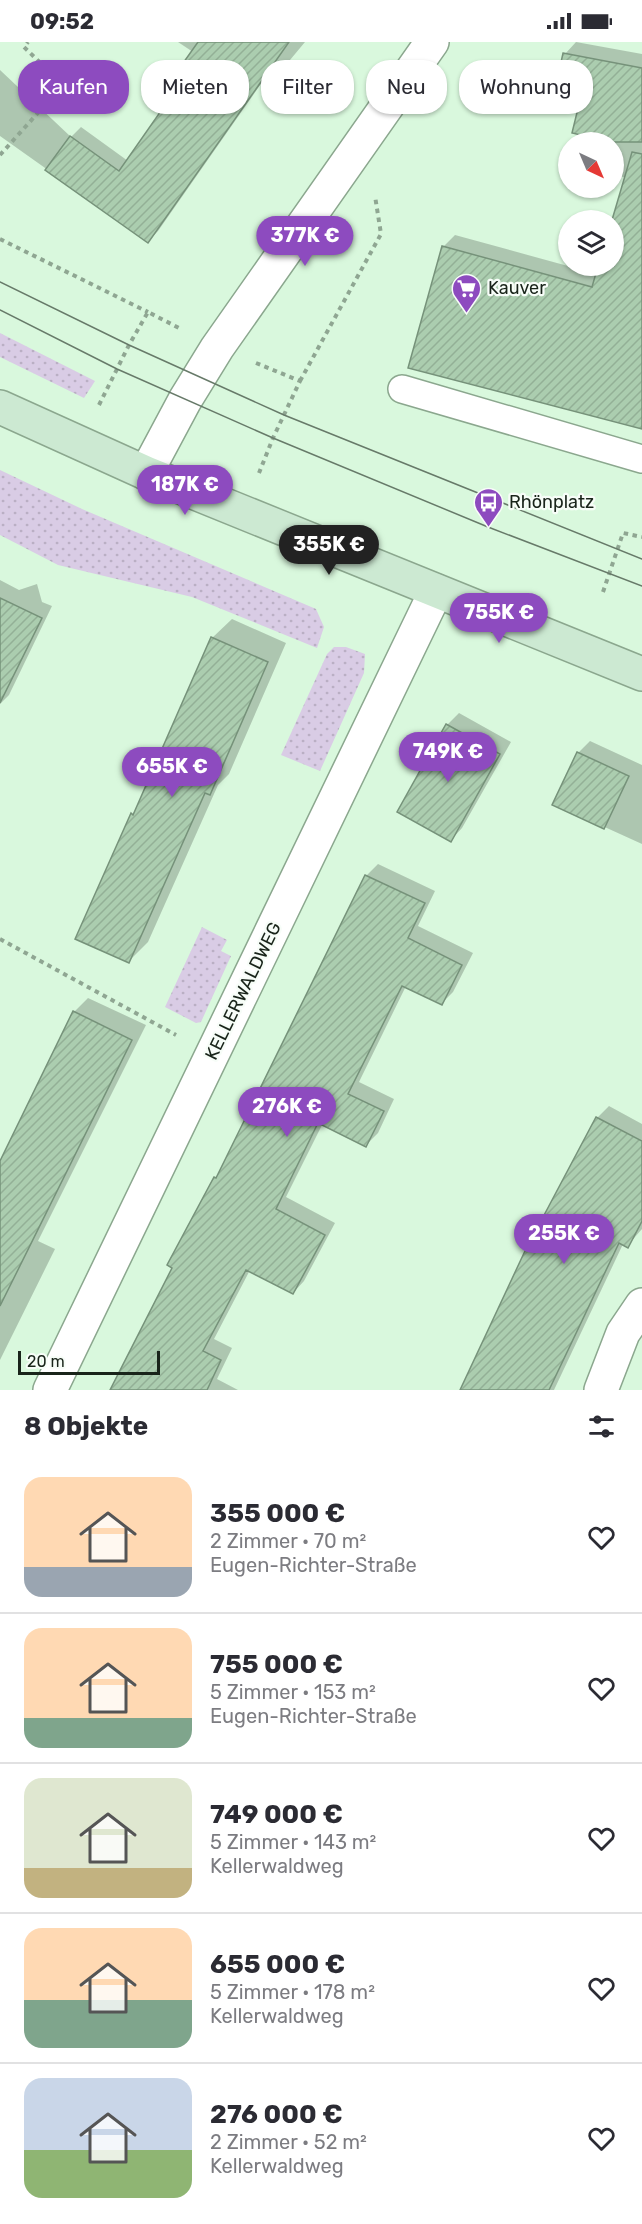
<!DOCTYPE html>
<html lang="de">
<meta charset="utf-8">
<style>
:root{--surface:#fff;--page:#f2f2f3;--text:#2b2b33;--muted:#7c7c81;--line:#e1e1e2;--accent:#8d4bbf}
body{margin:0;font-family:Rubik,sans-serif;background:var(--page);color:var(--text);height:100vh;display:flex;flex-direction:column;font-size:22px;white-space:nowrap}
*{box-sizing:border-box;margin:0}
p{font-size:20px;color:var(--muted)}
.icon{flex:none;width:33px;height:33px;fill:none;stroke:currentColor;stroke-width:2;stroke-linecap:round;stroke-linejoin:round}
.map{position:relative;height:1348px;overflow:hidden}
.side{display:flex;flex-direction:column;background:var(--surface);flex:1}
.side>*{flex:none}
.hud{position:absolute;left:18px;top:18px;width:606px;height:54px;display:flex;gap:12px}
.needle{width:39px;rotate:136deg}
.controls{position:absolute;left:558px;top:90px;display:grid;gap:12px}
.controls a{display:grid;place-items:center;width:66px;height:66px;border-radius:50%;background:var(--surface);box-shadow:0 2px 4px #0004;font-size:30px}
.scale{position:absolute;left:18px;bottom:15px;width:142px;box-sizing:border-box;padding-left:6px;border:3px solid #19241a;border-top:0;font-size:16px;line-height:21px;white-space:nowrap;color:#19241a;-webkit-text-stroke:4px #f7fdf8;paint-order:stroke}
.price{position:absolute;translate:-50% -51px;padding:0 14px;border-radius:21px;background:var(--accent);color:#fff;font-size:20px;line-height:39px;filter:drop-shadow(0 2px 3px #0008)}
.price::after{content:'';position:absolute;left:50%;top:36px;width:18px;height:14px;margin-left:-9px;background:inherit;clip-path:polygon(0 0,100% 0,50% 100%)}
.price.selected{background:#222;color:#fff}
ul{padding:0;list-style:none}
li{display:flex;align-items:center;gap:18px;height:150px;padding:0 24px}
li+li{border-top:2px solid var(--line)}
li span{display:grid;place-items:center;flex:none;width:168px;height:120px;border-radius:18px;color:#555}
li>.icon{margin-inline-start:auto}
span .icon{width:72px;height:72px;fill:#fffc;stroke-width:1}
li b{font-size:26px}
h2{display:flex;justify-content:space-between;align-items:center;height:72px;padding:0 24px;font-size:26px}
.pill{padding:0 21px;border-radius:24px;background:var(--surface);box-shadow:0 2px 4px #0004;font-size:21px;line-height:54px}
.pill.selected{background:var(--accent);color:#fff}
.status{display:flex;justify-content:space-between;align-items:center;height:42px;padding:0 30px;background:var(--surface);direction:ltr}
.status svg{height:16px;fill:currentColor}
.map>svg:first-child{display:block}
.grass{fill:url(#grass-dots)}
.shadow{fill:#0003}
.building{fill:url(#building-hatch);stroke:#76927a;stroke-width:1.5}
.lines{fill:none;stroke-linecap:round;stroke-linejoin:round}
.service-casing{stroke:#8ba78e;stroke-width:30}
.minor-casing{stroke:#8ba78e;stroke-width:36}
.secondary-casing{stroke:#8ba78e;stroke-width:36}
.path{stroke:#8fa692;stroke-width:4;stroke-dasharray:4.5 4.5;stroke-linecap:butt}
.service{stroke:#fff;stroke-width:27}
.minor{stroke:#fff;stroke-width:33}
.secondary{stroke:#cce9d2;stroke-width:33}
.tram{stroke:#677a69;stroke-width:1.5}
.labels{text-anchor:middle;dominant-baseline:central;stroke-width:4.5;stroke-linejoin:round;paint-order:stroke}
.poi-label{font-size:18px;fill:#19241a;stroke:#f7fdf8;text-anchor:start}
.street-label{font-size:18px;fill:#19241a;stroke:#f7fdf8}
</style>
<div class="status"><b>09:52</b><svg viewBox="0 0 49 12"><path d="M0 12V9h3v3zM5 12V6h3v6zM10 12V3h3v9zM15 12V0h3v12zM26 1h20v11H26zM47 4h2v5h-2z"/></svg></div>
<div class="map">
<svg width="642" height="1348" viewBox="0 0 642 1348">
<defs>
<pattern id="grass-dots" width="8" height="8" patternUnits="userSpaceOnUse" patternTransform="scale(1.5)"><rect width="8" height="8" fill="#d9cce5"/><path d="M2 2h.1M6 6h.1" fill="none" stroke="#baafc4" stroke-width="1.8" stroke-linecap="round"/></pattern>
<pattern id="building-hatch" width="6" height="6" patternUnits="userSpaceOnUse" patternTransform="scale(1.5)"><rect width="6" height="6" fill="#abcdaf"/><path d="M-1 1l2-2M0 6l6-6M5 7l2-2" fill="none" stroke="#93b096"/></pattern>
</defs>
<rect width="100%" height="100%" fill="#d9f8dd"/>
<path class="grass" d="M0,291l95,48 -11,17 -84,-41z
M0,428l82,39 234,100 8,18 -7,21 -125,-51 -134,-32 -58,-30z
M334,605h12l19,7 -1,19 -44,98 -39,-16 46,-101z
M202,885l25,13 -6,11 10,5 -30,66 -5,1 -31,-16z"/>
<path class="shadow" d="M178,0h127l-20,24 -8,-5 -119,170 -10,10 -148,-105v-66l71,67 10,-10 47,34 58,-83 7,-26z
M576,0l66,12v374l-199,-181 12,-12 142,39 3,-8h14l-1,-46 13,-42 -12,-4v-32h-7l-42,-88z
M0,538l19,10 18,-6 5,18 10,4 -43,89 -9,9z
M232,577l54,24 -57,131 -11,11 -70,157 -19,19 3,-147 5,-5 75,-171z
M459,671l52,29 -49,86 -11,12 -4,-115z
M590,699l52,24v79l-88,-40 25,-52z
M378,822l57,27 -17,35 55,27 -20,39 -11,11 -36,-17 -47,96 35,17 -16,34 -12,12 -43,-22 -37,74 49,26 -31,58 -11,12 -43,-23 -36,69 18,9 -15,31 21,11h-125l61,-122 -5,-3 47,-87 4,-4 146,-298z
M88,956l58,27 -108,216 17,8 -55,111v-197l74,-151z
M609,1064l33,18v105l-15,17 -4,-2 -69,146h-92l63,-137 72,-135z"/>
<path class="building" d="M198,0h91l-141,201 -103,-73 25,-34 49,35 65,-93 -8,-5z
M563,11l79,15v74h-31l-39,-9 9,-37 -26,-6z
M632,110l10,2v275l-234,-61 34,-122 150,41 6,-21h16v-46h-2z
M0,556l42,20 -42,85z
M211,595l57,25 -58,133 -5,-2 -76,170 -54,-24 56,-126 2,2z
M446,682l54,30 -49,88 -54,-30z
M577,710l52,24 -25,53 -52,-24z
M365,833l60,28 -17,35 54,27 -20,40 -40,-19 -54,108 36,17 -18,36 -48,-24 -42,86 49,26 -32,59 -47,-24 -43,81 18,9 -14,30h-97l62,-122 -5,-3 47,-88 2,1z
M73,969l59,29 -132,266v-145z
M596,1075l46,24v80l-14,27 -9,-5 -70,147h-89l64,-137z"/>
<g class="lines">
<defs>
<path id="service" d="M402,347l240,70"/>
<path id="minor" d="M146,431l39,-73 32,-52 215,-306
M50,1348l386,-799
M601,1348l22,-57 19,-28"/>
<path id="secondary" d="M0,365l146,66 496,201"/>
</defs>
<use href="#service" class="service-casing"/>
<use href="#minor" class="minor-casing"/>
<use href="#secondary" class="secondary-casing"/>
<path class="path" d="M0,113l63,-70 -39,-38 4,-5
M0,197l148,73
M256,321l44,18 -27,57 -14,35
M300,339l81,-147 -6,-38
M99,363l30,-60 19,-33 33,17
M603,550l20,-59 19,4
M0,897l176,96"/>
<use href="#service" class="service"/>
<use href="#minor" class="minor"/>
<use href="#secondary" class="secondary"/>
<path class="tram" d="M0,240l129,63 155,70 358,144
M0,268l117,59 156,69 215,89 154,59"/>
</g>
<defs>
<symbol id="supermarket-pin" viewBox="-11 -11 22 30"><path d="M0 17L-7.5 6A9.5 9.5 0 1 1 7.5 6Z" fill="#8d4bbf" stroke="#f7fdf8"/><path d="M-6-5.5h2.5l.6 2H6L4.5 2H-2.5L-4.4-4H-6ZM-1.5 3.2a1.3 1.3 0 1 0 .1 0ZM3 3.2a1.3 1.3 0 1 0 .1 0Z" fill="#fff"/></symbol>
<symbol id="bus-pin" viewBox="-11 -11 22 30"><path d="M0 17L-7.5 6A9.5 9.5 0 1 1 7.5 6Z" fill="#8d4bbf" stroke="#f7fdf8"/><path d="M-5-6H5V4H4V6H2V4H-2V6H-4V4H-5ZM-3.5-4V0h7V-4ZM-3.5 1.2v1.5H-2V1.2ZM2 1.2v1.5H3.5V1.2Z" fill="#fff"/></symbol>
</defs>
<g fill-rule="evenodd">
<use href="#supermarket-pin" x="450" y="230" width="33" height="45"/>
<use href="#bus-pin" x="472" y="444" width="33" height="45"/>
</g>
<g class="labels">
<g class="poi-label">
<text x="488" y="246">Kauver</text>
<text x="509" y="460">Rhönplatz</text>
</g>
<g class="street-label">
<text transform="translate(243 949) rotate(-64)">KELLERWALDWEG</text>
</g>
</g>
</svg>
<div class="controls">
<a><svg class="needle" viewBox="-14 -14 28 28"><path d="M0-13l5 13h-10z" fill="#e53935"/><path d="M0 13l5-13h-10z" fill="#7c7c81"/></svg></a>
<a><svg class="icon" aria-label="layers" viewBox="0 0 24 24"><path d="M12 4l9 5-9 5-9-5zM3 14l9 5 9-5"/></svg></a>
</div>
<div class="scale">20 m</div>
<b class="price" style="left:305px;top:225px">377K €</b>
<b class="price" style="left:185px;top:474px">187K €</b>
<b class="price selected" style="left:329px;top:534px">355K €</b>
<b class="price" style="left:499px;top:602px">755K €</b>
<b class="price" style="left:448px;top:741px">749K €</b>
<b class="price" style="left:172px;top:756px">655K €</b>
<b class="price" style="left:287px;top:1096px">276K €</b>
<b class="price" style="left:564px;top:1223px">255K €</b>
<div class="hud">
<a class="pill selected">Kaufen</a>
<a class="pill">Mieten</a>
<a class="pill">Filter</a>
<a class="pill">Neu</a>
<a class="pill">Wohnung</a>
</div>
</div>
<section class="side">
<h2>8 Objekte<svg class="icon" aria-label="filters" viewBox="0 0 24 24"><path d="M4 7h16M4 17h16"/><circle cx="9" cy="7" r="2"/><circle cx="15" cy="17" r="2"/></svg></h2>
<ul>
<li><span style="background:linear-gradient(#ffd9b3 75%,#9aa5b1 0)"><svg class="icon" aria-label="home" viewBox="0 0 24 24"><path d="M3 11l9-7 9 7M6 9v11h12V9"/></svg></span><div><b>355 000 €</b><p>2 Zimmer · 70 m²</p><p>Eugen-Richter-Straße</p></div><svg class="icon" aria-label="heart" viewBox="0 0 24 24"><path d="M12 20l-8-8c-3-5 5-10 8-4 3-6 11-1 8 4z"/></svg></li>
<li><span style="background:linear-gradient(#ffd9b3 75%,#7fa58c 0)"><svg class="icon" aria-label="home" viewBox="0 0 24 24"><path d="M3 11l9-7 9 7M6 9v11h12V9"/></svg></span><div><b>755 000 €</b><p>5 Zimmer · 153 m²</p><p>Eugen-Richter-Straße</p></div><svg class="icon" aria-label="heart" viewBox="0 0 24 24"><path d="M12 20l-8-8c-3-5 5-10 8-4 3-6 11-1 8 4z"/></svg></li>
<li><span style="background:linear-gradient(#dfe7d0 75%,#c2b280 0)"><svg class="icon" aria-label="home" viewBox="0 0 24 24"><path d="M3 11l9-7 9 7M6 9v11h12V9"/></svg></span><div><b>749 000 €</b><p>5 Zimmer · 143 m²</p><p>Kellerwaldweg</p></div><svg class="icon" aria-label="heart" viewBox="0 0 24 24"><path d="M12 20l-8-8c-3-5 5-10 8-4 3-6 11-1 8 4z"/></svg></li>
<li><span style="background:linear-gradient(#ffd9b3 60%,#7fa58c 0)"><svg class="icon" aria-label="home" viewBox="0 0 24 24"><path d="M3 11l9-7 9 7M6 9v11h12V9"/></svg></span><div><b>655 000 €</b><p>5 Zimmer · 178 m²</p><p>Kellerwaldweg</p></div><svg class="icon" aria-label="heart" viewBox="0 0 24 24"><path d="M12 20l-8-8c-3-5 5-10 8-4 3-6 11-1 8 4z"/></svg></li>
<li><span style="background:linear-gradient(#c9d6e8 60%,#8fb573 0)"><svg class="icon" aria-label="home" viewBox="0 0 24 24"><path d="M3 11l9-7 9 7M6 9v11h12V9"/></svg></span><div><b>276 000 €</b><p>2 Zimmer · 52 m²</p><p>Kellerwaldweg</p></div><svg class="icon" aria-label="heart" viewBox="0 0 24 24"><path d="M12 20l-8-8c-3-5 5-10 8-4 3-6 11-1 8 4z"/></svg></li>
</ul>
</section>
